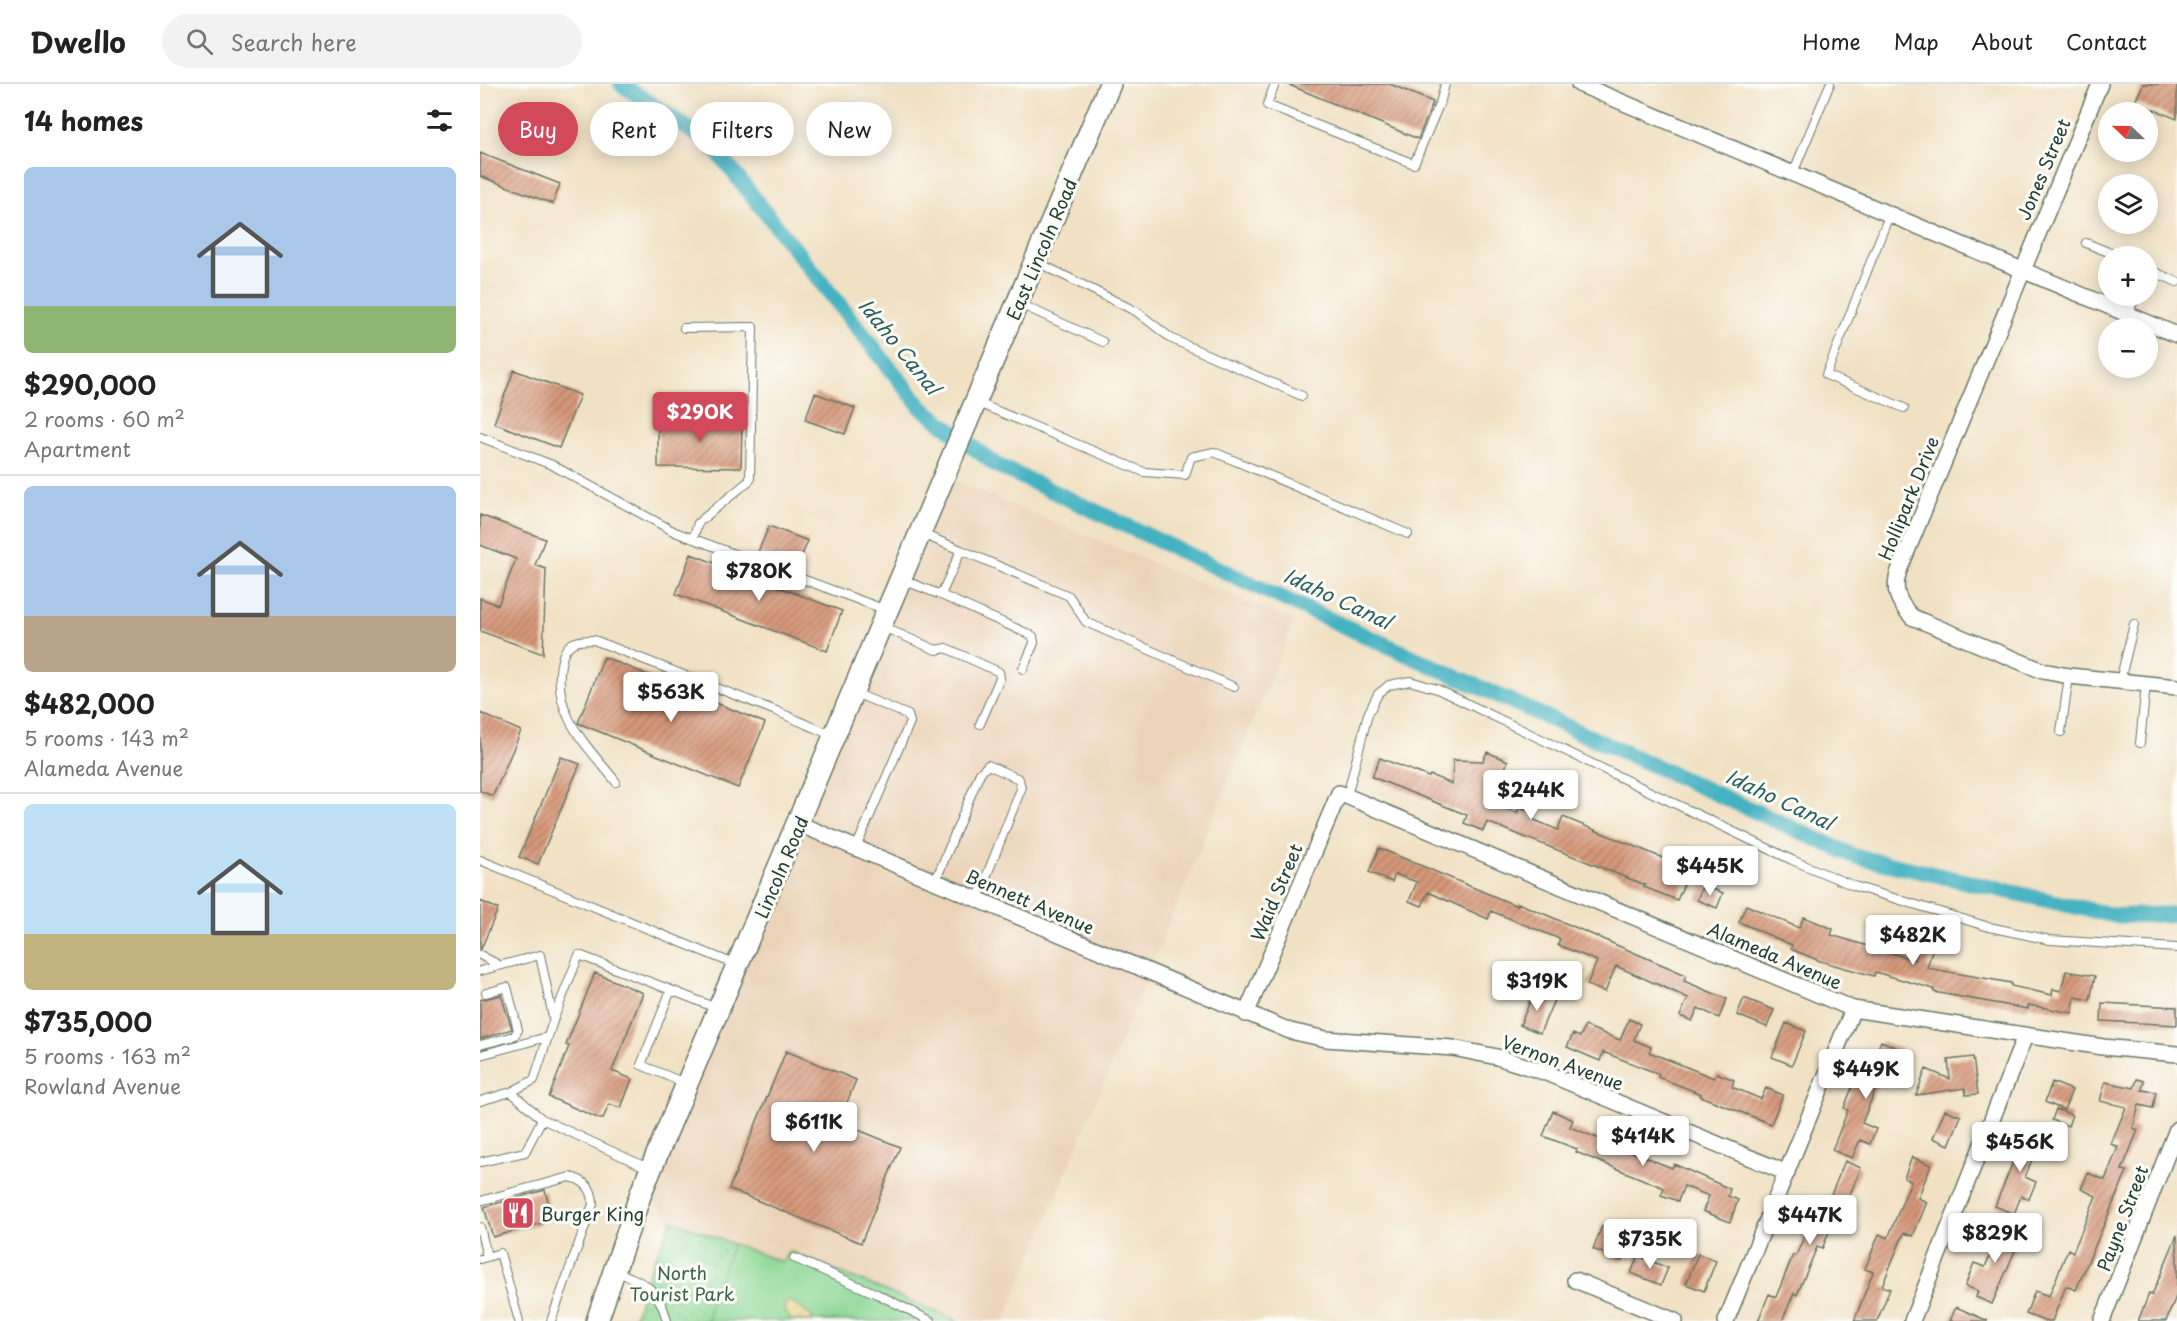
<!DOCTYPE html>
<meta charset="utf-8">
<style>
:root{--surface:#fff;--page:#f2f2f2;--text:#222;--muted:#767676;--line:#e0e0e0;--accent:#d1495b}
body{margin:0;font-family:"Playpen Sans",sans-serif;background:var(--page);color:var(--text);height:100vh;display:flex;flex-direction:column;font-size:22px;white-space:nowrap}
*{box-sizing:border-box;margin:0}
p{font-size:20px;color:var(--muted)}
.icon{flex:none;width:33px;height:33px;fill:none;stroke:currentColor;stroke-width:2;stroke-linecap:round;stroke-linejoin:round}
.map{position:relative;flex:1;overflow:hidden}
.drawer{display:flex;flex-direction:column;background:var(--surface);width:480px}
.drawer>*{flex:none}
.guide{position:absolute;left:18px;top:18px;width:570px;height:54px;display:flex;gap:12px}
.needle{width:39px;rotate:292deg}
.fabs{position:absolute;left:1618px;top:18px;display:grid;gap:12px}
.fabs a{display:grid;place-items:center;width:60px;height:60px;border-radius:50%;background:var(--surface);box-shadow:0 3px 15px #0003;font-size:30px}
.price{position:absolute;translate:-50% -51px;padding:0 14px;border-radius:6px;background:#fff;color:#222;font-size:20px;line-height:39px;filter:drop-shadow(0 2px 3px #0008)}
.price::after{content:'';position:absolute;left:50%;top:36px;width:18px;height:14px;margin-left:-9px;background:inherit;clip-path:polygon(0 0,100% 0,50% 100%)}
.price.on{background:var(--accent);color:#fff}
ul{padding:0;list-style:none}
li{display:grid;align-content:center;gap:12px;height:318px;padding:0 24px}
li+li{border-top:2px solid var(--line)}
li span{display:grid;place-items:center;height:186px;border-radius:9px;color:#555}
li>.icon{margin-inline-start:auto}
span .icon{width:108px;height:108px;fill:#fffc;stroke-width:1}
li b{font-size:26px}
h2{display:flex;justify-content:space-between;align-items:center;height:72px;padding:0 24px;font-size:26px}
.chip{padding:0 21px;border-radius:27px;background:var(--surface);box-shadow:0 3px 15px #0003;font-size:21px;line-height:54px}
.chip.on{background:var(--accent);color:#fff}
header{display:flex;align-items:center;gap:36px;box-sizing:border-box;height:84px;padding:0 30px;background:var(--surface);border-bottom:2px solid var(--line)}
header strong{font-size:28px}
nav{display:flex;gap:33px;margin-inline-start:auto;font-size:21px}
.search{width:420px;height:54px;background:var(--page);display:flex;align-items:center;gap:15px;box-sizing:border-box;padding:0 21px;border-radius:33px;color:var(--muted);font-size:22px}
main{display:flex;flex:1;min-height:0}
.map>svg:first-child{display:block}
.built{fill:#ebd3b8}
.green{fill:#8cd794;stroke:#568a64;stroke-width:1.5}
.sand{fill:url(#sand-dots);stroke:#868c69;stroke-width:1.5}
.park{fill:url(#park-dots);stroke:#568a64;stroke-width:1.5}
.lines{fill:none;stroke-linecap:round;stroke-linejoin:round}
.canal{stroke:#45b2c1;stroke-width:16}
.building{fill:url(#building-hatch)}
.lane-casing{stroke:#687666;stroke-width:10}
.street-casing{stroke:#687666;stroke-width:18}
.secondary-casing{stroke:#687666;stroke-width:24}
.lane{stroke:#fff;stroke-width:8}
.street{stroke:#fff;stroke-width:15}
.secondary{stroke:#fff;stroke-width:21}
.labels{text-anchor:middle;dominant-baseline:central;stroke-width:6;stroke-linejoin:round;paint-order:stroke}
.street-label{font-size:18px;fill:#1f3d34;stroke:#fdfcf7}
.poi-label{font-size:18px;fill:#1f3d34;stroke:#fdfcf7;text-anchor:start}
.park-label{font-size:18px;fill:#3a644c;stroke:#fdfcf7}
.water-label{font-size:20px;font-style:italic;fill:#2a605e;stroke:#fdfcf7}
</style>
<header>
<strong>Dwello</strong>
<div class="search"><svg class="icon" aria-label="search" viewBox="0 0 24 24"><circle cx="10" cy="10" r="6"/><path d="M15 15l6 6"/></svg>Search here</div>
<nav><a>Home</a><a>Map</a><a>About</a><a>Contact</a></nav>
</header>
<main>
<section class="drawer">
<h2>14 homes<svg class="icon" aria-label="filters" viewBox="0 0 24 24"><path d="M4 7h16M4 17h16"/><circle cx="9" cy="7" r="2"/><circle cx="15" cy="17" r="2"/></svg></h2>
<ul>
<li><span style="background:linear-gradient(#a9c7e8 75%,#8fb573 0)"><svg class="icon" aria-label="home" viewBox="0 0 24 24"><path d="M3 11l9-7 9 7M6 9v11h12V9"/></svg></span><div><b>$290,000</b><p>2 rooms · 60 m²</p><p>Apartment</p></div></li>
<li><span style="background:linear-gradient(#a9c7e8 70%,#b9a48a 0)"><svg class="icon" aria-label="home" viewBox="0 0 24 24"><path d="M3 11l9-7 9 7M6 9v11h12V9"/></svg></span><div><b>$482,000</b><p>5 rooms · 143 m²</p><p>Alameda Avenue</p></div></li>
<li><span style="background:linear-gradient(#bfe0f5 70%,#c2b280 0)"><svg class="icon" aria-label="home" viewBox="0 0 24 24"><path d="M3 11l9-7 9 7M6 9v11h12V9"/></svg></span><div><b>$735,000</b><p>5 rooms · 163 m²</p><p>Rowland Avenue</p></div></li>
</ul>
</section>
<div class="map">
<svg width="1697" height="1237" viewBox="0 0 1697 1237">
<defs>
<pattern id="sand-dots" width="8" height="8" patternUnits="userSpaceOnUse" patternTransform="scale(1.5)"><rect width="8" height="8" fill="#eeda9e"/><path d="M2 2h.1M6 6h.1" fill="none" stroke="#ccbc89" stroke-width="1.8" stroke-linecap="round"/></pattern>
<pattern id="park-dots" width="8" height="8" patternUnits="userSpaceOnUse" patternTransform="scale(1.5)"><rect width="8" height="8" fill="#8cd794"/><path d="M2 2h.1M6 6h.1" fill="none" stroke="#78b980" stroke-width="1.8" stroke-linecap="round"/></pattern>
<pattern id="building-hatch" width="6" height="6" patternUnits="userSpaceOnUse" patternTransform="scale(1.5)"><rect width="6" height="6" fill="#d69779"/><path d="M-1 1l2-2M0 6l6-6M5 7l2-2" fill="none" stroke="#ad7c64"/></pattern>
</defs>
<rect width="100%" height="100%" fill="#fdfcf7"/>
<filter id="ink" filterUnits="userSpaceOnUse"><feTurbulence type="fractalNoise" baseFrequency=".0167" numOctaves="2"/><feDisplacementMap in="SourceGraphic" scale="12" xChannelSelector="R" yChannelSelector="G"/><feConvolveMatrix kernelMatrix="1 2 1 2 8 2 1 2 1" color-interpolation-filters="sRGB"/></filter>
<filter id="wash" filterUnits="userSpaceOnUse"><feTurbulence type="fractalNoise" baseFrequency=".008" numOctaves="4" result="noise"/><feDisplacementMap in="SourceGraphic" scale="24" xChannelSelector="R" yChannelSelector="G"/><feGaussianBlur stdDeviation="1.35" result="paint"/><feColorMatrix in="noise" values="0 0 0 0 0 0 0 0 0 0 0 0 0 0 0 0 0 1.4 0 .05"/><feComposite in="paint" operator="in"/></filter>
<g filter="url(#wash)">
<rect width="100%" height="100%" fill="#f1e1c4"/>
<path class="built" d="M465,393l349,144 -289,700h-47l-169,-70 -7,11 -49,-18 -61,-24 -30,-30z"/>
<path class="green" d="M253,1160l49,18 7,-11 169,70h-250l2,-17z"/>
<path class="sand" d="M310,1217l20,14 4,6 -23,-1 -7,-10 2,-8z"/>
<path class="park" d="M192,1136l61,24 -23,60 -2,17h-75l17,-52z"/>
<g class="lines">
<path class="canal" d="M141,0l89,59 211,264 75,58 275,128 583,263 262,60 61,-2"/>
</g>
<g id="blocks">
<path class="building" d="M807,0h103l43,18 -15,37z
M1663,0h34v35l-42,-17z
M0,69l80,31 -7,20 -73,-28z
M34,286l66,25 -21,53 -65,-25z
M335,309l40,15 -10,26 -40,-14z
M178,333l84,2 -1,49 -83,-1z
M0,431l65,24 -10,26 11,4 -3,85 -63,-23v-33l18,7 18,-46 -36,-14z
M289,442l39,15 -11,26 -39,-15z
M211,470l151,57 -15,40 -151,-57z
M124,573l161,66 -27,65 -160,-65z
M0,629l41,18 -28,65 -13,-5z
M1007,668l21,9 -17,41 26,11 3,-6 15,6 -3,6 26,11 5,-13 117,48 -6,15 10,4 -7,16 -33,-13 1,-2 -158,-63 -4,9 -19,-8 3,-8 -95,-38 8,-19 49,19 1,-2 22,9 1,-24 30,1z
M81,673l19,7 -42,100 -19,-7z
M899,764l138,58 1,-3 31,13 137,59 -2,6 43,18 -8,19 -21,-10 -6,13 -12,-5 8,-18 -72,-32 -11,26 -18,-7 10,-24 -39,-16 2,-6 -69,-28 -3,8 -60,-27 -6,14 -13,-5 8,-19 -22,-8 -3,8 -23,-10z
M1223,801l20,8 -6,15 -20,-8z
M0,817l18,8 -17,40h-1z
M1266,821l53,23 5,-11 29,12 -2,6 84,25 7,-23 13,3 -8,28 84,15v3l41,9 1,-6 8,2 5,-20 29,5 -5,24 -15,-3 -3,16 -44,-8v4l-94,-17v-3l-59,-17 -1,4 -54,-15 -29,-12 1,-4 -53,-23z
M115,889l48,20 -31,78 20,8 -11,29 -12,-4 -6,15h-3l-51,-22 20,-51 -3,-1z
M1054,908l20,8 -14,33 -20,-8z
M21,911l11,34 -32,10v-39z
M1264,914l30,12 -7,17 -30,-12z
M1622,919l75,4v18l-76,-4z
M1149,935l11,5 -6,16 17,7 -2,5 65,26 3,-5 17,7 -2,7 29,12 5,-11 17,7 -12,29 -71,-28 1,-2 -43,-17 1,-3 -56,-22 -3,9 -33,-14 6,-13 7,3 5,-11 35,14z
M1306,939l20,8 -14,34 -20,-8z
M1401,957l29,12 -7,17 -17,-7 -24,60 14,6 -6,15 -10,-4 -8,18 -20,-8 16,-40 -4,-2 13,-33 8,3z
M306,967l70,29 -17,42 61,25 -39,96 -132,-54z
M1493,973l5,37 -12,1 -1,-7 -49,7 10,-26 24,10 -2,-19z
M1657,995l7,2 -2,9 14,2 -3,16 -14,-3 -6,23 5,2 -16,40 5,1 -51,119 -10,-4 -14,35h-8l-18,-7 9,-23 14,5 19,-47 5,3 23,-56 -15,-7 7,-16 17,7 13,-33 -7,-3 15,-37 -26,-6 5,-19 29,6z
M1572,998l20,8 -8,20 -19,-8z
M1576,1025l16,6 -4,11 -16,-6z
M1465,1026l16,6 -12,29 -16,-7z
M1073,1027l20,9 -3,7 102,41 2,-4 56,25 -2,7 10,4 -8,22 -27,-11 6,-15 -25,-10 -6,15 -17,-6 3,-7 -71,-29 -17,-7 1,-3 -34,-13z
M1544,1043l18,8 -17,42 11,5 -7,17 -8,-3 -7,18 -19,-8 20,-49 -3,-1z
M1432,1073l19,8 -13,33 9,4 -14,34 -9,-3 -22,53 8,3 -13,32h-23l19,-49 -8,-3 14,-35 9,4 23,-57 -7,-3z
M1365,1077l16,7 -15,36 -5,-2 -19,47 -5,-2 -20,48 -3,-2 -12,28h-24l11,-27 7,3 17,-42 3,1 21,-50 8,3z
M65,1106l8,30 -60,17 -9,-30z
M1524,1138l20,8 -32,74 -16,-7 2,-6 -13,-5 9,-23 11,4z
M1122,1142l29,12 -9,23 -29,-12z
M1697,1151v59l-11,27h-28l11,-27 3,1z
M1218,1170l18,7 -12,30 -18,-7z
M1158,1172l30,12 -7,17 -30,-12z
M1476,1223l32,14h-38z"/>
</g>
</g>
<g filter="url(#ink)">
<use href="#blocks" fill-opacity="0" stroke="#687666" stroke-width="1.5"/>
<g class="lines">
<defs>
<path id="lane" d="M795,0l-8,21 147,59 27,-64 4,-16
M1313,89l37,-89
M1410,129l-64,162 78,33
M1606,159l32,13
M557,178l100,50 35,27 130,57
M1668,185l29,13
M540,220l83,38
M1648,230l8,-18
M204,244l69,-1 -3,153 -52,43 -5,16
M498,319l166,69 41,3 6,-18 23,-5 194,82
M0,353l72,28 123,67 211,78
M481,466l108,46 17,26 148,65
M423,496l38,15 20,-45 -39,-16
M461,511l92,41 1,7 -11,26
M403,543l53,23 10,-2 53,24 1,6 -20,46
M1640,597l14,-57
M375,609l53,22 2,7 -54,126
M1581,648l8,-56
M1660,659l6,-59
M136,698c-29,-37 -64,-67 -55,-118 4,-22 13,-24 33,-24l182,71 55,24
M867,712l21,-82 10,-20 11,-9 21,-4 27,8 355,171 62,26 135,41 61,13 127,8
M0,776l254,104
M455,798l45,-109 8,-8 31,14 2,10 -44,111
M0,871l19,10
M0,887l60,-16 13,62
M191,906l45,18
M0,961l31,-8 4,-2 3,-5 -11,-43 -21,6
M0,971l67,-18
M31,1008l23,-12 20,-62 25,-63 92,35 -30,75 46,19
M0,1017l31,-9 31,27 108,50
M0,1078l45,-10 17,-33
M0,1117l90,-24c14,3 23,11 23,27l-42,117
M0,1143l7,30
M314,1174l83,36 54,27
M0,1175l20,-6 19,68
M135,1187c30,12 44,17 52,50"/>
<path id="street" d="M1099,0l598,251
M1620,0l-200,484c-8,21 -3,33 12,49l131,54 26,5 108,11
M319,740l491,207 36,8 127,9 44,9 47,15 243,101
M766,930l93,-221 514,216 250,38 74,7
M1095,1196l100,41
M1246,1237l127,-312
M1432,1237l113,-285
M1622,1237l75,-192"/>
<path id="secondary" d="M117,1237l45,-131 468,-1106"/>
</defs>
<use href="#lane" class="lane-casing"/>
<use href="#street" class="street-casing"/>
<use href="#secondary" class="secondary-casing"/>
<use href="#lane" class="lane"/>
<use href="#street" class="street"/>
<use href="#secondary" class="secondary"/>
</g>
</g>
<defs>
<symbol id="restaurant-square" viewBox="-11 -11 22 22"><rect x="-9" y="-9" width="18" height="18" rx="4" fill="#d1495b" stroke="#fdfcf7"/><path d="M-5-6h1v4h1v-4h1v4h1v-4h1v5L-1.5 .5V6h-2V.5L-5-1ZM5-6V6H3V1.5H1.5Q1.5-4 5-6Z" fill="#fff"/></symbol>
</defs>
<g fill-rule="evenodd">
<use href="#restaurant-square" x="19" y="1110" width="38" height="38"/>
</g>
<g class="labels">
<g class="street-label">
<text transform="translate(1563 85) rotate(-67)">Jones Street</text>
<text transform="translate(561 165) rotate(-67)">East Lincoln Road</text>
<text transform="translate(1428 414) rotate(-68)">Hollipark Drive</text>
<text transform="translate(301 783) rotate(-67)">Lincoln Road</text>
<text transform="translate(796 808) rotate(-67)">Waid Street</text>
<text transform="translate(550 817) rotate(23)">Bennett Avenue</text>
<text transform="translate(1295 871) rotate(23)">Alameda Avenue</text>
<text transform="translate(1083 978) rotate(20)">Vernon Avenue</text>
<text transform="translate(1642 1134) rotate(-69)">Payne Street</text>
</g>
<g class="poi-label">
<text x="61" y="1129">Burger King</text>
</g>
<g class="park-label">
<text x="202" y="1188">North<tspan x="202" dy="21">Tourist Park</tspan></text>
</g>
<g class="water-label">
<text transform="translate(420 262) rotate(51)">Idaho Canal</text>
<text transform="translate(858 514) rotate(25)">Idaho Canal</text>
<text transform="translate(1300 715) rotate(25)">Idaho Canal</text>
</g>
</g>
</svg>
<div class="fabs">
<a><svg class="needle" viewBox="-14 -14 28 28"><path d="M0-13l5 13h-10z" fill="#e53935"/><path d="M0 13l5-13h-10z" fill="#767676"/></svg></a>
<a><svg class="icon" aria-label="layers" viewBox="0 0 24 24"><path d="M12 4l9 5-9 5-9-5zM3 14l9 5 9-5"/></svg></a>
<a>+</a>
<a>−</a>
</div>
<b class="price on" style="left:220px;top:359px">$290K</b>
<b class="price" style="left:279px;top:518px">$780K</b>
<b class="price" style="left:191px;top:639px">$563K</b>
<b class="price" style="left:1051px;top:737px">$244K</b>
<b class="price" style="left:1230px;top:813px">$445K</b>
<b class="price" style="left:1433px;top:882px">$482K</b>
<b class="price" style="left:1057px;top:928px">$319K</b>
<b class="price" style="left:1386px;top:1016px">$449K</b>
<b class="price" style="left:334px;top:1069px">$611K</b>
<b class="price" style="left:1163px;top:1083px">$414K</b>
<b class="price" style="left:1540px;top:1089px">$456K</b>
<b class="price" style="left:1330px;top:1162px">$447K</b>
<b class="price" style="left:1515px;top:1180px">$829K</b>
<b class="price" style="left:1170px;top:1186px">$735K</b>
<div class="guide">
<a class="chip on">Buy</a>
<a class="chip">Rent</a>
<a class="chip">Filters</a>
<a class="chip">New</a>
</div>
</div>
</main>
